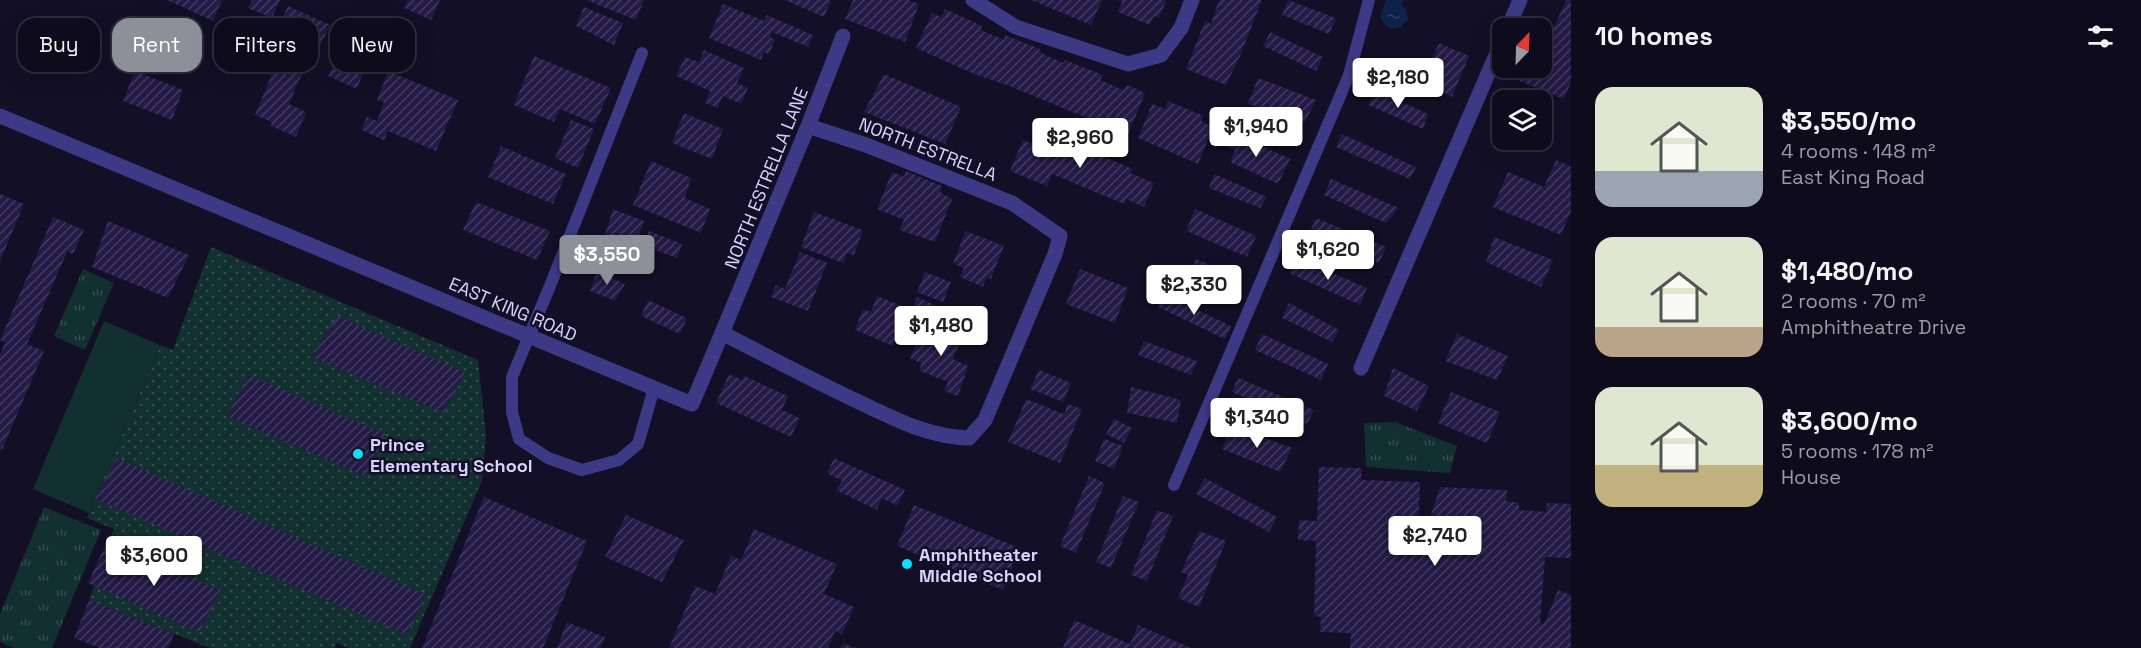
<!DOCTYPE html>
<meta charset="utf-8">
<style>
:root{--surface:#0e0b1c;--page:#171425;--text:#f1f3f6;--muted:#9b9ba3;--line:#2e2b3b;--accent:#8c9099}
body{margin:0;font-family:"Space Grotesk",sans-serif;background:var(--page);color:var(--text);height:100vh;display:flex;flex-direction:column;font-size:22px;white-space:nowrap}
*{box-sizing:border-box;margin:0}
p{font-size:20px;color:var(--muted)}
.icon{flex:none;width:33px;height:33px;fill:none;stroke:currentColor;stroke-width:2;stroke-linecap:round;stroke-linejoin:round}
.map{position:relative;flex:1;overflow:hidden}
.details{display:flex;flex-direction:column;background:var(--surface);width:570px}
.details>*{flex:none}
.top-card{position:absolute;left:18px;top:18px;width:570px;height:54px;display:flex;gap:12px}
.needle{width:39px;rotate:23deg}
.tools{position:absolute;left:1492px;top:18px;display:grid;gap:12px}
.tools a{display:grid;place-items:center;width:60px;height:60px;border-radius:12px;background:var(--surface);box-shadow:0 6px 24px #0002,0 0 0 2px var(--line);font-size:30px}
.price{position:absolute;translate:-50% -51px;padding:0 14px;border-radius:6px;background:#fff;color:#222;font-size:20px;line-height:39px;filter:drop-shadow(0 2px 3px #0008)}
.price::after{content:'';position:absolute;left:50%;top:36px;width:18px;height:14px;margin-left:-9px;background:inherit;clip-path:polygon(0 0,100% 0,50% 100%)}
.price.current{background:var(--accent);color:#fff}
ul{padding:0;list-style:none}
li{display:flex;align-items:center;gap:18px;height:150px;padding:0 24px}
li span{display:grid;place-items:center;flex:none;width:168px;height:120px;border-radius:18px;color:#555}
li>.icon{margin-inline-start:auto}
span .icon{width:72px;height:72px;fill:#fffc;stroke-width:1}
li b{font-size:26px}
h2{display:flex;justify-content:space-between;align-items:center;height:72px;padding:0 24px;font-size:26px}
.chip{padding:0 21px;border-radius:18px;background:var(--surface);box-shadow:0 6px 24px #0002,0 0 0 2px var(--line);font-size:21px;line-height:54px}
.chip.current{background:var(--accent);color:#fff}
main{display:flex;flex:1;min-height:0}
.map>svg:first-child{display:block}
.grass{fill:url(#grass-dots)}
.park{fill:url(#park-tufts)}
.garden{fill:#12302f}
.water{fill:url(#water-ripples)}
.building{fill:url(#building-hatch)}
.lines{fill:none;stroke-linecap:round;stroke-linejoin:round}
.service{stroke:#3d3a85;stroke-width:12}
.minor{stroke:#3d3a85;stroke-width:15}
.poi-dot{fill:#00e5ff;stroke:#130f26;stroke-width:2}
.labels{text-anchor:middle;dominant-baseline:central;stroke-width:5;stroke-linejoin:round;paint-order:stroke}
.street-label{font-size:18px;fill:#d9d4ff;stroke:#130f26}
.poi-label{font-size:18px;font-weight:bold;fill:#d9d4ff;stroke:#130f26;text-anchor:start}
</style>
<main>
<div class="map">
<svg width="1571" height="648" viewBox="0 0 1571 648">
<defs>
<pattern id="grass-dots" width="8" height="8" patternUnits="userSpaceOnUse" patternTransform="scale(1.5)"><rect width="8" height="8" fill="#12302f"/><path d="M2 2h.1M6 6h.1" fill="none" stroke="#344d4e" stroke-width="1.8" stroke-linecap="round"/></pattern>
<pattern id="park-tufts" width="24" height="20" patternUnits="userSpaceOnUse" patternTransform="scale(1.5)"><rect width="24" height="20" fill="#12302f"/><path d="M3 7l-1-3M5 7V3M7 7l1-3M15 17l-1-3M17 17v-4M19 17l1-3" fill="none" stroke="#344d4e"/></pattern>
<pattern id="water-ripples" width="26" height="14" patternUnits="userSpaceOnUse" patternTransform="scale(1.5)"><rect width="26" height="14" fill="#0c2248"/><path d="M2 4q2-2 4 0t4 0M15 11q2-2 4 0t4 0" fill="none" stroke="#2f4163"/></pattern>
<pattern id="building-hatch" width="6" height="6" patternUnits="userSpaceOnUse" patternTransform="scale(1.5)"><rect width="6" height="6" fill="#241b47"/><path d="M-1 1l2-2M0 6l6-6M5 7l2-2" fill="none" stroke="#433b63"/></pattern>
</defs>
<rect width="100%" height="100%" fill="#130f26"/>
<path class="grass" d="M211,247l267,113 8,75 -4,46 -72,167h-61l-12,-5 -2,5h-125l-121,-48 25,-71 -27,-11 73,-173 13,5z"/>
<path class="park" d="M83,269l31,14 -29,67 -31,-14z
M1395,422l62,24 -7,27 -84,-6 -2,-44z
M44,507l57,23 -49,118h-38l-14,-6v-28z"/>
<path class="garden" d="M104,321l56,24 -71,168 -56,-24z"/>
<path class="water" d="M1386,0h17l-1,6 4,3 2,10 -7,8 -10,2 -6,-4 -5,-8z"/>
<path class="building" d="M167,0h55l-9,21z
M252,0h28l-8,18 -24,-10z
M408,0h32l-9,20 -27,-12z
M586,0h58l-8,20z
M784,0h47l-7,17z
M853,0h55l11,4 -14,38 -60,-23z
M1031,0h71l-11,25z
M1117,0h47l2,1 -7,17 -5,-2 -4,9 -32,-13 4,-10z
M1219,0h43l-22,56 -14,29 -40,-16 19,-48 6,3z
M1288,0l48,18 -7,16 -47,-19z
M1566,0h5v82l-7,17 -54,-22 5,-9h27v-15h1z
M723,4l41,17 3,-6 46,20 -5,12 -36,-15 -2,5 5,3 -6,14 -5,-2 -3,8 -52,-22z
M288,6l42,19 -10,21 -42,-19z
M584,7l39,16 -9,22 -38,-19z
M945,9l37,17 -1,4 23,10 1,-5 35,14 -1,3 24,11 2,-3 38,15 -3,5 23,10 4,-5 18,8 -17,42 -121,-50 -33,-11 -58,-26 16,-35 9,4z
M348,30l27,12 -18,47 -29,-13z
M1270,32l53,25 -7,14 -53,-25z
M1439,43l30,13 -17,41 -30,-16z
M704,50l40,18 -7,15 11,5 -7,16 -18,-8 -5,12 -13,-5 5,-12 -34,-15 9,-19 14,5z
M534,56l77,32 -16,36 -35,-15 -6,13 -40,-17z
M278,59l26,10 -15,35 17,8 -10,25 -25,-11 1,-4 -17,-7z
M135,71l48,19 -11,30 -49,-19z
M388,71l70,29 -22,51 -48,-20 -4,9 -23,-10 6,-13 10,4 7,-19 -7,-2z
M884,74l77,33 -16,37 -81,-32z
M1258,78l58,22 -11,22 -57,-18z
M1375,90l53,24 -5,15 -55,-24z
M1168,101l36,15 -3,5 12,6 -15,37 -60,-26 14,-34 13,5z
M684,113l39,16 -11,30 -40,-16z
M571,120l23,9 -16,39 -23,-10z
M1227,130l63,29 -12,25 -48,-22 5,-12 -14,-7z
M1044,131l89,38 -3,4 24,10 -10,24 -18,-8 -2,5 -72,-30 -5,12 -37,-15 13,-31 15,6z
M1342,134l74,33 -6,12 -74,-32z
M501,146l65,28 -13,30 -65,-27z
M1556,160l15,7v44l-10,24 -68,-28 15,-35 36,15z
M651,161l40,17 -6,20 25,11 -9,24 -68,-28z
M906,171l36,15 -2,6 12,7 -17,43 -36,-12 5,-10 -27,-11 15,-37 12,5z
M1214,174l53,23 -7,11 -51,-20z
M1331,179l68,29 -13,15 -62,-28z
M0,194l24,10 -24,57z
M476,202l74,29 -13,29 -74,-30z
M613,209l31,12 -10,27 -30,-11z
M1195,209l61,27 -9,21 -61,-26z
M814,212l49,18 -9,25 -7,-2 -4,10 -42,-16z
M53,217l31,13 -11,24 -6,-2 -40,92 17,7 -42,99 -2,-2v-93l5,-13 -5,-2z
M1316,218l70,29 -7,16 -70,-29z
M108,221l81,34 -21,43 -76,-31z
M649,231l33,13 -5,14 -33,-12z
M966,231l38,15 -13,33 -5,-1 -3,9 -23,-10 4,-9 -11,-5z
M1494,237l59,23 -12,27 -55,-25z
M800,252l27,11 -19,48 -37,-14 5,-12 9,4z
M1296,257l71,31 -7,17 -71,-32z
M1196,259l41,17 -10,24 -40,-17z
M1080,269l48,19 -13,35 -49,-19z
M597,271l28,13 -10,17 -25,-10z
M925,272l26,10 -8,20 -26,-10z
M1164,294l67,32 -6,13 -67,-32z
M877,296l32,13 -16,37 -38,-16 8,-21 8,3z
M917,297l22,10 -8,19 -22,-9z
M648,300l39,18 -7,16 -39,-18z
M1289,303l50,27 -7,12 -50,-24z
M337,316l128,56 -21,41 -132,-56z
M938,325l25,9 -10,25 15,7 -10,30 -14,-5 4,-9 -28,-11 1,-8 -11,-5 12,-29 12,5z
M1262,334l66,30 -7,16 -66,-30z
M1457,334l51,22 -11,24 -52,-19z
M1144,341l53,20 -6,14 -53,-20z
M1393,368l36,18 -12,25 -33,-15z
M1039,370l32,13 -8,19 -33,-13z
M729,374l13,6 2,-4 44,20 -6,14 18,8 -9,19 -75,-34z
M249,375l136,59 -20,42 -138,-60z
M1238,378l76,32 -7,14 -75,-32z
M1131,387l50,13 -4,23 -50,-10z
M1451,392l49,20 -13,31 -49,-20z
M1026,399l38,15 4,-10 14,5 -22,54 -52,-21z
M1114,419l18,9 -8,15 -18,-9z
M1232,426l60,22 -12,24 -58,-23z
M1104,439l19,7 -9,23 -19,-8z
M117,458l309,137 -19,40 -312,-136z
M834,458l71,32 -8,16 -15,-8 -5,12 -41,-20 6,-9 -15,-8z
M1319,467l43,1 -1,12 59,2 -2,57h5l17,-52 67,3 -1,11 13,2v7l27,2 1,-9 24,1v54l-26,-1 -5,66 4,1 14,-34 13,5v53h-221l1,-15 -31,-1 1,-15 -7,-1 2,-75 -18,-1 1,-20 18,1z
M1089,476l16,7 -29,70 -16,-7z
M1205,478l72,39 -8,15 -73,-38z
M1123,496l16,6 -28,66 -15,-6z
M484,497l103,44 -44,107h-121z
M914,505l105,43 -16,42 -106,-44z
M1157,510l16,6 -26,65 -16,-6z
M626,515l58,25 -22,42 -57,-25z
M754,529l83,35 -13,30 30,13 -12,27 -7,-3 -7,17h-159l26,-62 20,8 16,-38 10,4z
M1199,531l27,10 -27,66 -21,-9 10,-23 -7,-3z
M107,541l114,50 -22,41 -111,-49z
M89,600l85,34 -6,14h-68l-26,-10z
M1074,620l56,24 8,-19 53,23h-128z
M567,622l38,15 -5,11h-43z
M843,643l13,5h-16z"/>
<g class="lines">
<path class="service" d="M642,53l-92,233 -38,91v35l7,27 29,19 34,12 37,-10 19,-16 16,-56
M1174,485l175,-410 20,-75"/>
<path class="minor" d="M973,0l43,27 112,37 33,-9 20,-27 11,-28
M1508,28l12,-28
M0,116l692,288 30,-71c47,24 92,48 139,70 36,17 68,34 108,35l16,-18 70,-166 5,-18 -48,-33 -146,-58 -58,-19
M722,333l86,-207 35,-90
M1361,368l142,-329"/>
</g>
<g class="poi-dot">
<circle cx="358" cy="454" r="6"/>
<circle cx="907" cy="564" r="6"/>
</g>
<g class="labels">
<g class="street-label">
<text transform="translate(928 149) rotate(21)">NORTH ESTRELLA</text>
<text transform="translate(766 178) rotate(-68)">NORTH ESTRELLA LANE</text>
<text transform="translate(513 309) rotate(23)">EAST KING ROAD</text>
</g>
<g class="poi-label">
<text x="370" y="444">Prince<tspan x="370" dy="21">Elementary School</tspan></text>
<text x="919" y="554">Amphitheater<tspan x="919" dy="21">Middle School</tspan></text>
</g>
</g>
</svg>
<div class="tools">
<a><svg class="needle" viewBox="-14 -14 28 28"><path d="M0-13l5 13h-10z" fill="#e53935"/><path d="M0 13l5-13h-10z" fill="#9b9ba3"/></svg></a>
<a><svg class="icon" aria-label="layers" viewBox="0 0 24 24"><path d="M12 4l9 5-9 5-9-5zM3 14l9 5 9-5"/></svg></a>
</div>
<b class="price" style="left:1398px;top:109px">$2,180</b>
<b class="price" style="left:1256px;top:158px">$1,940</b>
<b class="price" style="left:1080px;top:169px">$2,960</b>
<b class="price" style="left:1328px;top:281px">$1,620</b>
<b class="price current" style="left:607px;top:286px">$3,550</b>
<b class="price" style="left:1194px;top:316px">$2,330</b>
<b class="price" style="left:941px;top:357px">$1,480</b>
<b class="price" style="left:1257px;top:449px">$1,340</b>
<b class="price" style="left:1435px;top:567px">$2,740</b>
<b class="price" style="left:154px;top:587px">$3,600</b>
<div class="top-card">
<a class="chip">Buy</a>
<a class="chip current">Rent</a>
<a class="chip">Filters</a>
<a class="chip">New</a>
</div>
</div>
<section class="details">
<h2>10 homes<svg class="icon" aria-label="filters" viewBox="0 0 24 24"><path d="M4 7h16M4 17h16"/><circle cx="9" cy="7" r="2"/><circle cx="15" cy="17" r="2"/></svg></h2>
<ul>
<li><span style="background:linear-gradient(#dfe7d0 70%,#9aa5b1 0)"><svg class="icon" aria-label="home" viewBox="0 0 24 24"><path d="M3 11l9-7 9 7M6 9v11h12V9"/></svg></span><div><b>$3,550/mo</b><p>4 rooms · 148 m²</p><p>East King Road</p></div></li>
<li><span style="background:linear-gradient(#dfe7d0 75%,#b9a48a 0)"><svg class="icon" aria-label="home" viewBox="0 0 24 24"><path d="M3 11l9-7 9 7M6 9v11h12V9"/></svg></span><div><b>$1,480/mo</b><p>2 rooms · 70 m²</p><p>Amphitheatre Drive</p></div></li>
<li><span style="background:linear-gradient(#dfe7d0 65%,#c2b280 0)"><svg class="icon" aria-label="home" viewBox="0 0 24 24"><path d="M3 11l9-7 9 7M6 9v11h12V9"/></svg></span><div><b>$3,600/mo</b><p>5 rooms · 178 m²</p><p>House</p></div></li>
</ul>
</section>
</main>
